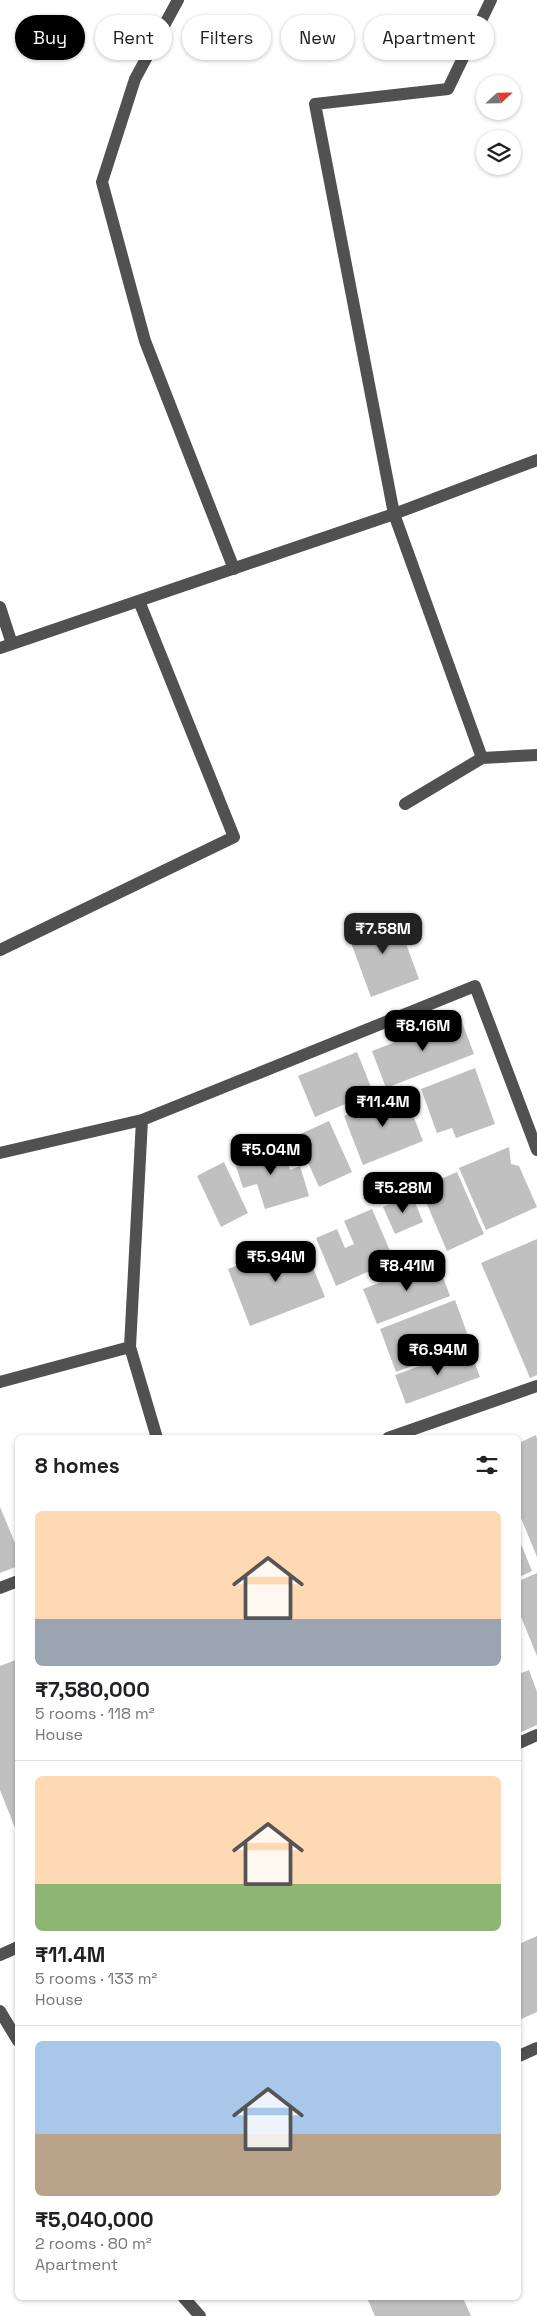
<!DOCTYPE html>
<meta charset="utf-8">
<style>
:root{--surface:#fff;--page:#f6f6f6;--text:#202124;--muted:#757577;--line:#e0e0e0;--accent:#000}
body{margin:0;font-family:"Space Grotesk",sans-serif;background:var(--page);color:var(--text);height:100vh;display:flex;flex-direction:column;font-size:19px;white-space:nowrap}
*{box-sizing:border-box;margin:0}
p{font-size:16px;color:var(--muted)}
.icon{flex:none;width:28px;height:28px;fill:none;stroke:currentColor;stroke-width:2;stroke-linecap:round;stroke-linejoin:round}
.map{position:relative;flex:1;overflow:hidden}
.side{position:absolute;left:15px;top:1435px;width:506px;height:865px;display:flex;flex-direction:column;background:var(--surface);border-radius:8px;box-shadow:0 1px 4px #0004}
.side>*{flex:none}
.top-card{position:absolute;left:15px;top:15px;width:508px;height:45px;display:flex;gap:10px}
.needle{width:32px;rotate:68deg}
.fabs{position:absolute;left:476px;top:75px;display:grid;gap:10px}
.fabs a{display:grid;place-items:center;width:45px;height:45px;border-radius:50%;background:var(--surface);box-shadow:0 1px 4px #0004;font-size:25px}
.price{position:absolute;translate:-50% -42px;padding:0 11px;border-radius:10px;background:var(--accent);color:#fff;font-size:16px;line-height:32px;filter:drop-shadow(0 1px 2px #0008)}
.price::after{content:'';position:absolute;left:50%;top:30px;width:15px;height:11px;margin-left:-8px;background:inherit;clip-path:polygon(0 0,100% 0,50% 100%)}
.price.selected{background:#222;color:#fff}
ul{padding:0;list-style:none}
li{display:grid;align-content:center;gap:10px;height:265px;padding:0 20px}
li+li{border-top:1px solid var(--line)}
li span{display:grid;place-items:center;height:155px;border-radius:8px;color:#555}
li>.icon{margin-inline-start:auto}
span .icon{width:90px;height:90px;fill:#fffc;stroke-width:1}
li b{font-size:21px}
h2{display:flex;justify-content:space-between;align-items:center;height:60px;padding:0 20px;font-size:21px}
.pill{padding:0 18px;border-radius:22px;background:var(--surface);box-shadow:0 1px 4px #0004;font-size:18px;line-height:45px}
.pill.selected{background:var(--accent);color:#fff}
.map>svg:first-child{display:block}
.building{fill:#c0c0c0}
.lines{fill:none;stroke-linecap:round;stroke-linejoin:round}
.minor{stroke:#515151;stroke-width:12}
</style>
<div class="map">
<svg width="537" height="2316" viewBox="0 0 537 2316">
<rect width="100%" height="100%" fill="#fff"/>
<path class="building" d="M395,914l24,65 -48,18 -24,-65z
M460,1017l14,37 -88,34 -14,-37z
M357,1052l16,40 -58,25 -17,-41z
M475,1068l20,56 -39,14 -4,-10 -15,5 -16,-44z
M404,1092l19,49 -60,24 -19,-49z
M329,1121l23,51 -33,15 -23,-51z
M281,1142l9,28 10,-4 9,30 -44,13 -8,-25 -14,4 -10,-31z
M509,1147l2,17 8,2 18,41 -51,23 -27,-62z
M224,1162l24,51 -27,14 -24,-51z
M457,1172l27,62 -37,17 -27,-63z
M412,1195l11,27 -28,12 -12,-27z
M372,1209l22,51 -58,26 -20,-48 21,-9 8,19 9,-4 -10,-23z
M537,1239v136l-7,3 -49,-115z
M302,1241l23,56 -75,29 -22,-57z
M437,1261l13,35 -73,28 -14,-35z
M455,1300l16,44 -75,28 -16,-43z
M469,1348l11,29 -74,27 -11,-29z
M536,1435l1,4v118l-18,-44v-70z
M0,1507l18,43v16l-18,7z
M519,1539l13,32 -13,6z
M537,1573v83l-18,-44v-31z
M18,1659v174h-1l-17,-43v-124z
M529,1670l8,22v33l-18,8v-59z
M537,1936v76l-18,8v-76z
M367,2298h96l8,18h-96z"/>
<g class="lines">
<path class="minor" d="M178,0l-43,79 -33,103 43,159 89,228
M0,607l12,37
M0,648l394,-134 143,-54
M482,758l55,-3
M405,804l77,-46 -88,-244 -79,-410 133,-15 43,-89
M0,950l234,-113 -95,-236
M0,1153l142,-33
M0,1382l130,-35
M157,1438l-27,-91 12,-227 333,-134 62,164
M388,1438l149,-52
M0,1588l18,-7
M519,1743l18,-8
M0,1955l18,-8
M0,2011l18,30
M519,2056l18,-8
M184,2298l16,18"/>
</g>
</svg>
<div class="fabs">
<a><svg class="needle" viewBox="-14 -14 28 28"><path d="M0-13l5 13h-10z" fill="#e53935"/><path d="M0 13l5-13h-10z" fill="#757577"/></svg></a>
<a><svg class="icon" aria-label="layers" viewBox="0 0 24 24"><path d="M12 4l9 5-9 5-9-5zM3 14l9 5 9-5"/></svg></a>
</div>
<b class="price selected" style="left:383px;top:955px">₹7.58M</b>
<b class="price" style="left:423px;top:1052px">₹8.16M</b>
<b class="price" style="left:383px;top:1128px">₹11.4M</b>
<b class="price" style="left:271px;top:1176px">₹5.04M</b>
<b class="price" style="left:403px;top:1214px">₹5.28M</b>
<b class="price" style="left:276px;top:1283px">₹5.94M</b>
<b class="price" style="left:407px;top:1292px">₹8.41M</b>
<b class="price" style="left:438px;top:1376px">₹6.94M</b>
<div class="top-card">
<a class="pill selected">Buy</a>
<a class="pill">Rent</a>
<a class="pill">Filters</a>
<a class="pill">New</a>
<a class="pill">Apartment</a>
</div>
<section class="side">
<h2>8 homes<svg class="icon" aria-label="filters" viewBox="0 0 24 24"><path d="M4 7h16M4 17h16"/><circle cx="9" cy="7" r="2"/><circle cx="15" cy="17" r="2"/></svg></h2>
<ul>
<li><span style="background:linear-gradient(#ffd9b3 70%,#9aa5b1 0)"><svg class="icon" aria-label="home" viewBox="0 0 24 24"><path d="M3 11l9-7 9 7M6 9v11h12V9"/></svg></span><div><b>₹7,580,000</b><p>5 rooms · 118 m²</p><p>House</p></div></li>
<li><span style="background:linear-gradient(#ffd9b3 70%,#8fb573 0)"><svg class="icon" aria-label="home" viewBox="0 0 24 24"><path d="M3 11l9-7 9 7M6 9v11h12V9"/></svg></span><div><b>₹11.4M</b><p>5 rooms · 133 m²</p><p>House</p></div></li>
<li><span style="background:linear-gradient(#a9c7e8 60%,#b9a48a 0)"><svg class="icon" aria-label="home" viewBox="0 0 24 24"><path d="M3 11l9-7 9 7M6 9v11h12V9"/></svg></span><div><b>₹5,040,000</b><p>2 rooms · 80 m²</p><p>Apartment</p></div></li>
</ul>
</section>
</div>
